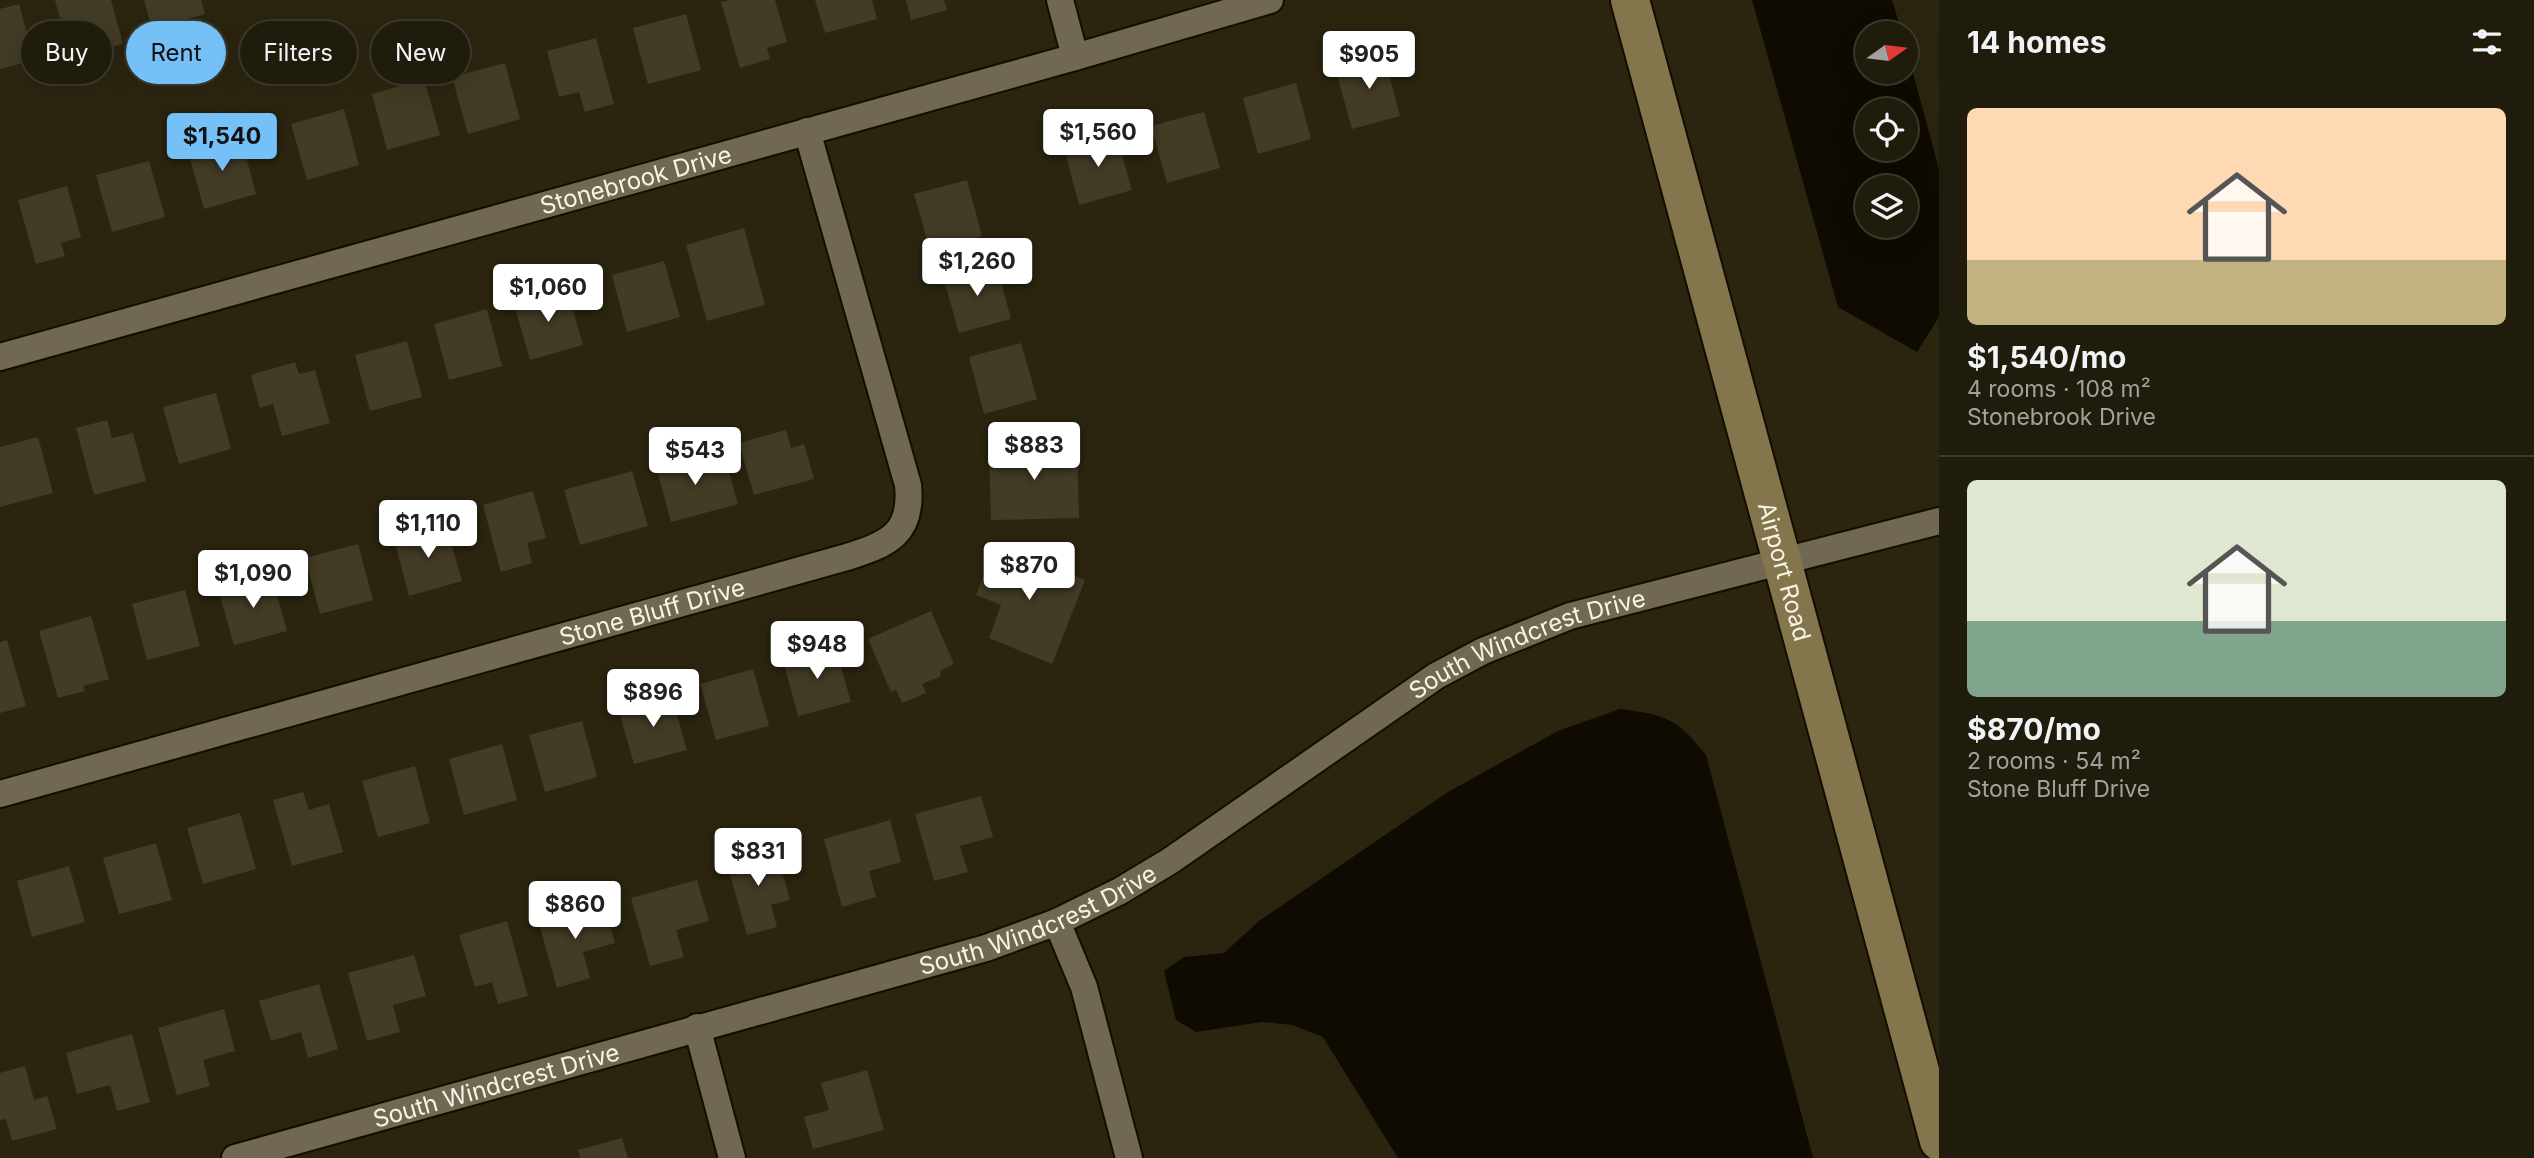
<!DOCTYPE html>
<meta charset="utf-8">
<style>
:root{--surface:#201c0c;--page:#2d291a;--text:#f1f3f6;--muted:#a2a19d;--line:#3d3a2d;--accent:#75c0f6}
body{margin:0;font-family:Inter,sans-serif;background:var(--page);color:var(--text);height:100vh;display:flex;flex-direction:column;font-size:26px;white-space:nowrap}
*{box-sizing:border-box;margin:0}
p{font-size:23px;color:var(--muted)}
.icon{flex:none;width:38px;height:38px;fill:none;stroke:currentColor;stroke-width:2;stroke-linecap:round;stroke-linejoin:round}
.map{position:relative;flex:1;overflow:hidden}
.panel{display:flex;flex-direction:column;background:var(--surface);width:595px}
.panel>*{flex:none}
.hud{position:absolute;left:21px;top:21px;width:665px;height:63px;display:flex;gap:14px}
.needle{width:46px;rotate:76deg}
.fabs{position:absolute;left:1855px;top:21px;display:grid;gap:14px}
.fabs a{display:grid;place-items:center;width:63px;height:63px;border-radius:50%;background:var(--surface);box-shadow:0 7px 28px #0002,0 0 0 2px var(--line);font-size:35px}
.price{position:absolute;translate:-50% -60px;padding:0 16px;border-radius:7px;background:#fff;color:#222;font-size:23px;line-height:46px;filter:drop-shadow(0 2px 4px #0008)}
.price::after{content:'';position:absolute;left:50%;top:42px;width:21px;height:16px;margin-left:-10px;background:inherit;clip-path:polygon(0 0,100% 0,50% 100%)}
.price.current{background:var(--accent);color:#111}
ul{padding:0;list-style:none}
li{display:grid;align-content:center;gap:14px;height:371px;padding:0 28px}
li+li{border-top:2px solid var(--line)}
li span{display:grid;place-items:center;height:217px;border-radius:10px;color:#555}
li>.icon{margin-inline-start:auto}
span .icon{width:126px;height:126px;fill:#fffc;stroke-width:1}
li b{font-size:30px}
h2{display:flex;justify-content:space-between;align-items:center;height:84px;padding:0 28px;font-size:30px}
.pill{padding:0 24px;border-radius:32px;background:var(--surface);box-shadow:0 7px 28px #0002,0 0 0 2px var(--line);font-size:24px;line-height:63px}
.pill.current{background:var(--accent);color:#111}
main{display:flex;flex:1;min-height:0}
.map>svg:first-child{display:block}
.water{fill:#0f0b02;fill-rule:evenodd}
.building{fill:#423b25}
.lines{fill:none;stroke-linecap:round;stroke-linejoin:round}
.minor-casing{stroke:#140d00;stroke-width:30}
.secondary-casing{stroke:#140d00;stroke-width:42}
.minor{stroke:#706851;stroke-width:26}
.secondary{stroke:#84764c;stroke-width:38}
.labels{text-anchor:middle;dominant-baseline:central;stroke-width:7;stroke-linejoin:round;paint-order:stroke}
.street-label{font-size:24px;fill:#f7f3e6;stroke:#110e06}
</style>
<main>
<div class="map">
<svg width="1939" height="1158" viewBox="0 0 1939 1158">
<rect width="100%" height="100%" fill="#2b2510"/>
<path class="water" d="M1752,0h140l10,33h-35v39h39v-24l33,121v148l-22,35 -79,-45zM1867,110h39v39h-39zM1867,187h39v39h-39z
M1620,709c46,6 57,9 86,46l107,403h-415l-75,-121 -31,-12 -30,-3 -66,10 -20,-12 -12,-49 20,-14 40,-4 35,-32 189,-129 110,-61z"/>
<path class="building" d="M55,0h56l12,44 -52,15z
M144,0h57l4,14 -53,15z
M730,0h45l12,42 -20,6 3,11 -30,9 -19,-66z
M815,0h57l5,19 -52,14z
M906,0h38l3,10 -36,10z
M19,4l15,56 -34,9v-60z
M686,14l15,56 -53,14 -15,-56z
M596,38l18,66 -29,8 -6,-20 -20,5 -12,-46z
M1382,49l18,67 -48,13 -15,-54 19,-4 -4,-14z
M505,63l15,56 -52,15 -16,-57z
M424,79l16,56 -53,15 -15,-56z
M1296,83l15,56 -53,15 -15,-56z
M344,109l15,56 -52,15 -16,-56z
M1204,112l16,56 -53,15 -16,-57z
M1116,134l16,56 -53,15 -15,-57z
M241,138l15,56 -52,15 -16,-57z
M149,161l16,56 -53,15 -16,-57z
M967,180l15,56 -52,14 -16,-56z
M67,186l14,51 -20,6 4,13 -29,8 -18,-64z
M744,228l21,77 -58,16 -21,-76z
M664,261l16,56 -53,15 -15,-57z
M996,263l15,56 -52,14 -16,-56z
M567,289l16,56 -53,15 -16,-56z
M487,309l15,57 -53,14 -15,-56z
M407,341l15,56 -52,14 -15,-56z
M1021,343l16,56 -53,15 -15,-57z
M295,362l4,12 16,-4 15,53 -48,13 -9,-32 -13,4 -9,-33z
M216,393l15,56 -52,15 -16,-57z
M107,420l5,18 21,-5 13,48 -52,14 -18,-67z
M786,430l5,18 13,-4 10,35 -60,16 -15,-52z
M38,437l15,56 -53,14v-60z
M1077,445l2,73 -88,2 -2,-74z
M708,452l5,17 14,-4 11,39 -67,18 -15,-56z
M632,471l16,55 -68,19 -16,-55z
M533,491l13,47 -19,5 5,20 -31,9 -18,-67z
M446,525l16,56 -53,15 -15,-57z
M358,544l15,56 -53,14 -15,-56z
M996,544l89,36 -33,84 -63,-26 12,-33 -25,-10z
M271,574l16,57 -53,14 -16,-56z
M185,590l15,56 -53,14 -15,-56z
M931,611l23,53 -14,7 1,5 -19,8 4,9 -24,10 -6,-13 -5,2 -23,-53z
M91,616l18,63 -26,7 2,5 -27,7 -19,-67z
M7,640l19,66 -26,7v-71z
M835,646l16,56 -53,14 -15,-56z
M753,669l16,57 -53,14 -16,-56z
M671,694l16,56 -53,14 -16,-56z
M582,721l15,56 -52,15 -16,-57z
M502,744l15,56 -53,15 -15,-56z
M415,766l15,57 -52,14 -16,-56z
M303,792l6,18 20,-6 14,48 -51,14 -19,-66z
M981,796l12,41 -33,9 8,26 -34,9 -19,-67z
M240,813l16,56 -53,15 -16,-56z
M890,820l11,42 -32,9 7,26 -34,10 -18,-68z
M156,843l16,57 -53,14 -16,-56z
M775,846l15,54 -19,5 6,22 -30,8 -21,-75z
M69,866l16,56 -53,15 -15,-56z
M697,880l12,41 -33,9 8,27 -34,9 -19,-68z
M604,902l11,41 -32,9 7,26 -33,10 -19,-68z
M507,921l21,75 -30,8 -6,-22 -17,5 -16,-52z
M414,955l12,41 -33,9 7,27 -33,9 -19,-68z
M319,984l19,65 -30,9 -7,-26 -30,9 -12,-40z
M224,1009l11,42 -32,9 7,26 -33,9 -19,-67z
M132,1034l18,68 -33,9 -7,-26 -33,9 -11,-41z
M25,1066l9,34 13,-4 10,33 -45,12 -6,-22 -6,1v-47z
M867,1070l17,60 -71,19 -9,-32 25,-7 -8,-27z
M622,1138l6,20h-48l-2,-8z"/>
<g class="lines">
<defs>
<g id="minor">
<path d="M1060,0l15,57"/>
<path id="s1" d="M0,357l1075,-300 195,-57"/>
<path id="s2" d="M0,794l847,-237c41,-13 66,-23 61,-72l-101,-354"/>
<path d="M1057,922l27,65 45,171"/>
<path d="M697,1027l35,131"/>
<path id="s3" d="M235,1158l751,-210 71,-26 63,-31 50,-30 266,-185 47,-25 87,-35 369,-95"/>
</g>
<g id="secondary">
<path id="s4" d="M1630,0l309,1141"/>
</g>
</defs>
<use href="#minor" class="minor-casing"/>
<use href="#secondary" class="secondary-casing"/>
<use href="#minor" class="minor"/>
<use href="#secondary" class="secondary"/>
</g>
<g class="labels">
<g class="street-label">
<text stroke="none"><textPath href="#s1" startOffset="660">Stonebrook Drive</textPath></text>
<text stroke="none"><textPath href="#s4" startOffset="592">Airport Road</textPath></text>
<text stroke="none"><textPath href="#s2" startOffset="677">Stone Bluff Drive</textPath></text>
<text stroke="none"><textPath href="#s3" startOffset="1405">South Windcrest Drive</textPath></text>
<text stroke="none"><textPath href="#s3" startOffset="838">South Windcrest Drive</textPath></text>
<text stroke="none"><textPath href="#s3" startOffset="271">South Windcrest Drive</textPath></text>
</g>
</g>
</svg>
<div class="fabs">
<a><svg class="needle" viewBox="-14 -14 28 28"><path d="M0-13l5 13h-10z" fill="#e53935"/><path d="M0 13l5-13h-10z" fill="#a2a19d"/></svg></a>
<a><svg class="icon" aria-label="locate" viewBox="0 0 24 24"><circle cx="12" cy="12" r="6"/><path d="M12 2v4M12 18v4M2 12h4M18 12h4"/></svg></a>
<a><svg class="icon" aria-label="layers" viewBox="0 0 24 24"><path d="M12 4l9 5-9 5-9-5zM3 14l9 5 9-5"/></svg></a>
</div>
<b class="price" style="left:1369px;top:91px">$905</b>
<b class="price" style="left:1098px;top:169px">$1,560</b>
<b class="price current" style="left:222px;top:173px">$1,540</b>
<b class="price" style="left:977px;top:298px">$1,260</b>
<b class="price" style="left:548px;top:324px">$1,060</b>
<b class="price" style="left:1034px;top:482px">$883</b>
<b class="price" style="left:695px;top:487px">$543</b>
<b class="price" style="left:428px;top:560px">$1,110</b>
<b class="price" style="left:1029px;top:602px">$870</b>
<b class="price" style="left:253px;top:610px">$1,090</b>
<b class="price" style="left:817px;top:681px">$948</b>
<b class="price" style="left:653px;top:729px">$896</b>
<b class="price" style="left:758px;top:888px">$831</b>
<b class="price" style="left:575px;top:941px">$860</b>
<div class="hud">
<a class="pill">Buy</a>
<a class="pill current">Rent</a>
<a class="pill">Filters</a>
<a class="pill">New</a>
</div>
</div>
<section class="panel">
<h2>14 homes<svg class="icon" aria-label="filters" viewBox="0 0 24 24"><path d="M4 7h16M4 17h16"/><circle cx="9" cy="7" r="2"/><circle cx="15" cy="17" r="2"/></svg></h2>
<ul>
<li><span style="background:linear-gradient(#ffd9b3 70%,#c2b280 0)"><svg class="icon" aria-label="home" viewBox="0 0 24 24"><path d="M3 11l9-7 9 7M6 9v11h12V9"/></svg></span><div><b>$1,540/mo</b><p>4 rooms · 108 m²</p><p>Stonebrook Drive</p></div></li>
<li><span style="background:linear-gradient(#dfe7d0 65%,#7fa58c 0)"><svg class="icon" aria-label="home" viewBox="0 0 24 24"><path d="M3 11l9-7 9 7M6 9v11h12V9"/></svg></span><div><b>$870/mo</b><p>2 rooms · 54 m²</p><p>Stone Bluff Drive</p></div></li>
</ul>
</section>
</main>
